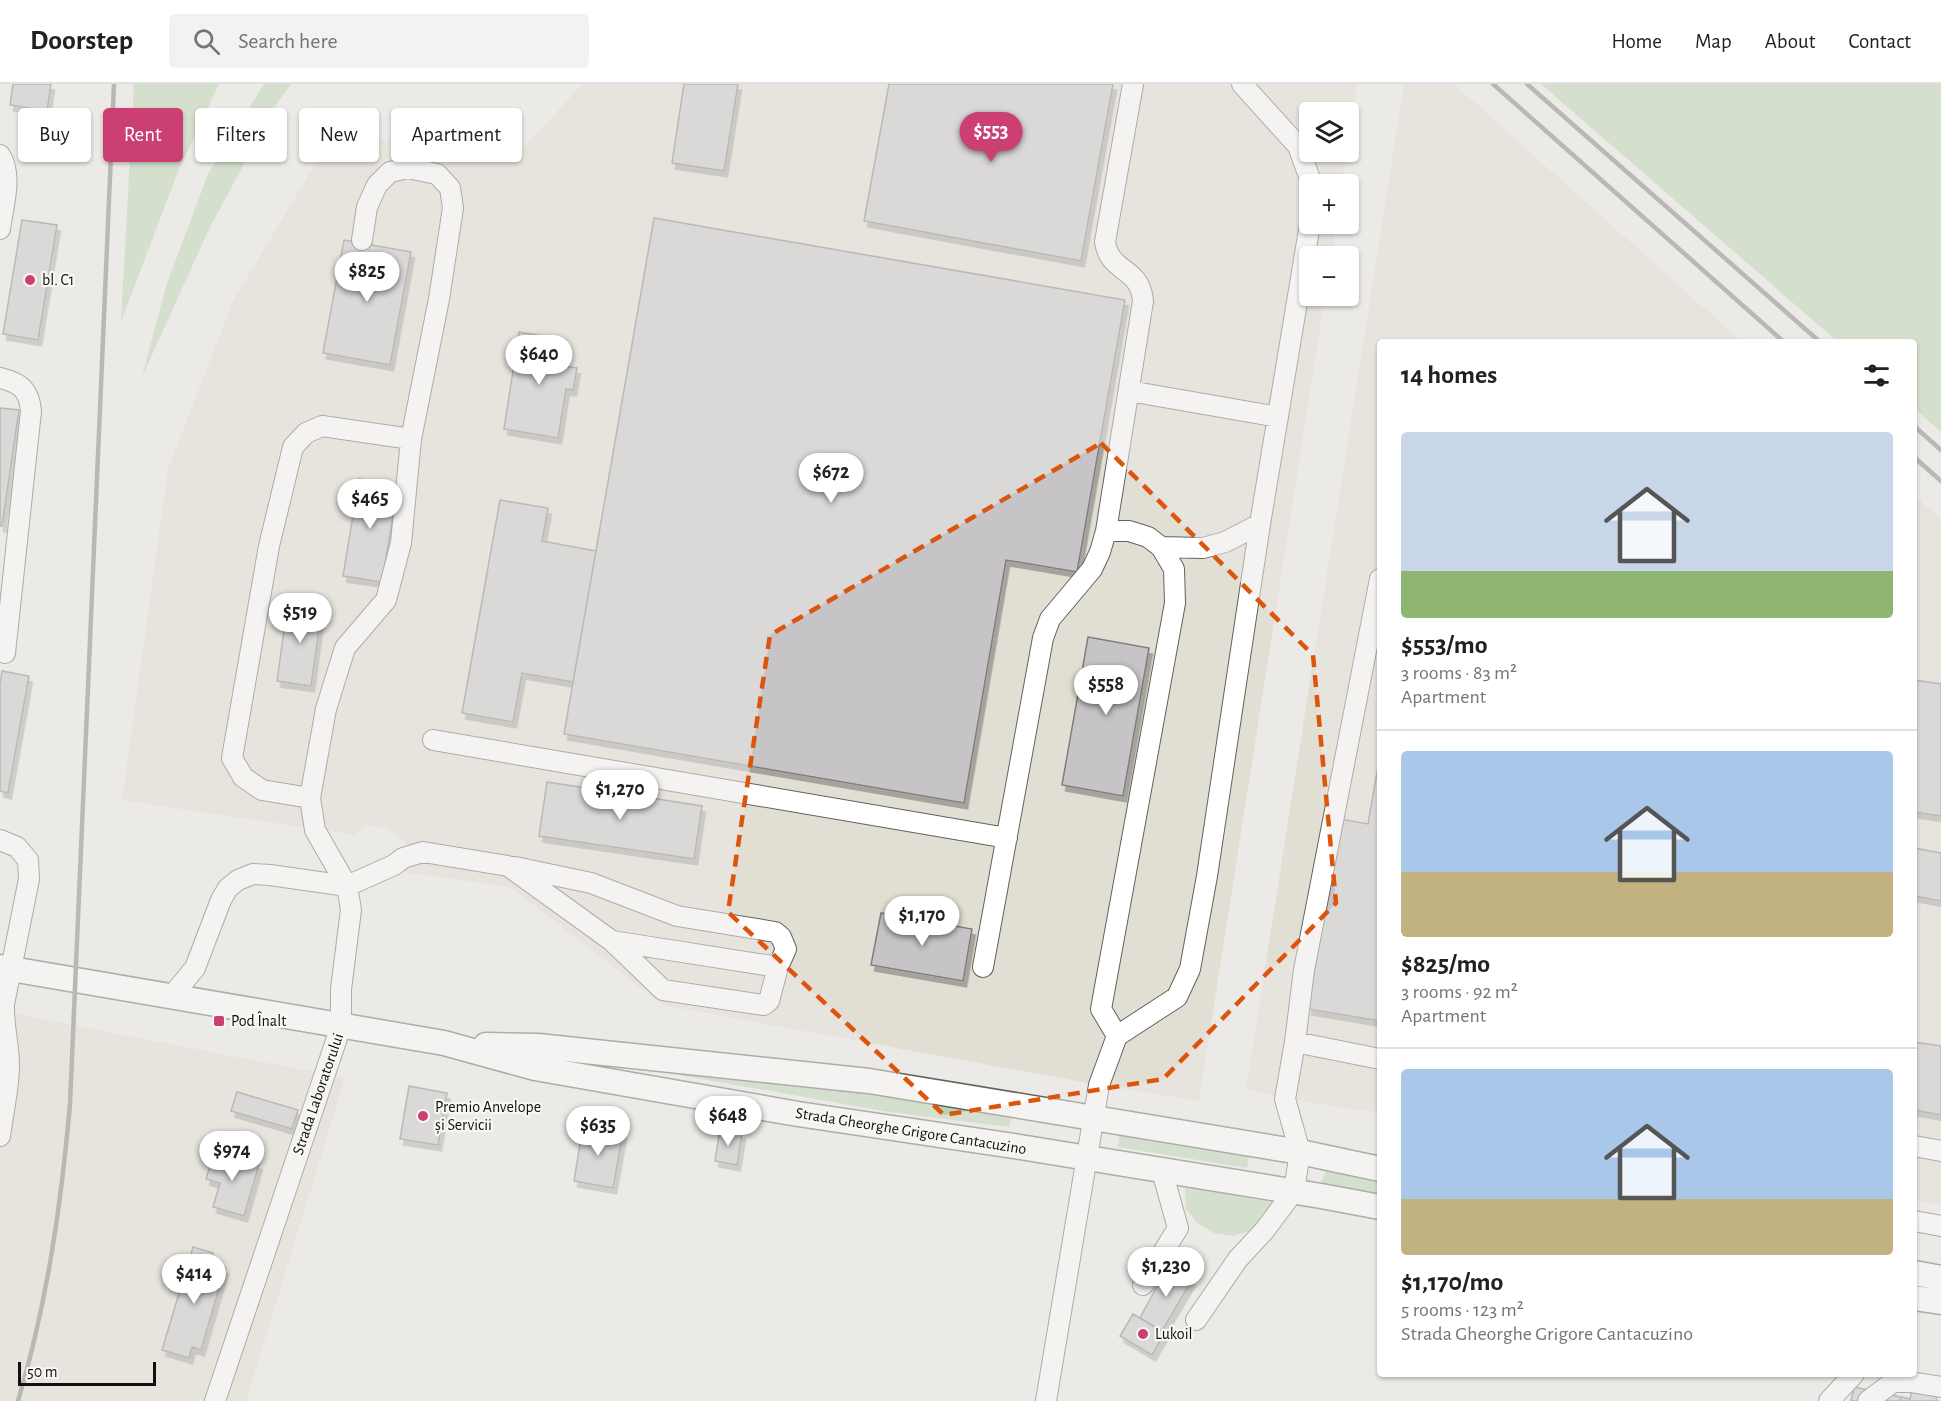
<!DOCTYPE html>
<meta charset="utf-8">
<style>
:root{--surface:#fff;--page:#f2f2f2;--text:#202124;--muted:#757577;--line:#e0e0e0;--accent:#cb3f73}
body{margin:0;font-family:"Alegreya Sans",sans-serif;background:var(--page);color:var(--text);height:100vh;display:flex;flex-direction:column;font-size:22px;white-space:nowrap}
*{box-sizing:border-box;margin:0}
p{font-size:20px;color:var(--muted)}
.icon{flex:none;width:33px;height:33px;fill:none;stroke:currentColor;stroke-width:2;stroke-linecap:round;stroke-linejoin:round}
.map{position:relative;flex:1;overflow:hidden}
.panel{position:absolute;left:1377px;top:255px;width:540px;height:1038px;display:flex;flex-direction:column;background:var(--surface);border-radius:6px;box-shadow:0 2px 4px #0004}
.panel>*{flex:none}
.guide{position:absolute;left:18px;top:24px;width:570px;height:54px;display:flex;gap:12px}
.controls{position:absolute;left:1299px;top:18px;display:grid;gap:12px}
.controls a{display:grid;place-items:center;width:60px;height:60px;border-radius:6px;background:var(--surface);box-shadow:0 2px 4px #0004;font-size:30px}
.scale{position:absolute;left:18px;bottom:15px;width:138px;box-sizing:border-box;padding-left:6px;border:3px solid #111110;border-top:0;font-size:16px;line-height:21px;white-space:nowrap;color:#111110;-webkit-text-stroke:4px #f8f7f3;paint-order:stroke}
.price{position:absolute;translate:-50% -51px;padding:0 14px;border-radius:21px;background:#fff;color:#222;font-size:20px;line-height:39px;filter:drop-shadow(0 2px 3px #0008)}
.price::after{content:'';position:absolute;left:50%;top:36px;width:18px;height:14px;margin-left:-9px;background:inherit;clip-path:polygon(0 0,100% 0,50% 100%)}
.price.on{background:var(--accent);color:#fff}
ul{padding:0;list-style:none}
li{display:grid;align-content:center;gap:12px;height:318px;padding:0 24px}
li+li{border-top:2px solid var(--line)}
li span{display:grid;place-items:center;height:186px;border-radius:6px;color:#555}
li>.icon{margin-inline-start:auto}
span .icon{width:108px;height:108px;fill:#fffc;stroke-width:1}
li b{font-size:26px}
h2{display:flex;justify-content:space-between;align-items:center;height:72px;padding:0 24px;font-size:26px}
.tag{padding:0 21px;border-radius:6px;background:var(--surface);box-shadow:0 2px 4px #0004;font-size:21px;line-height:54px}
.tag.on{background:var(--accent);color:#fff}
header{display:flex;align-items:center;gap:36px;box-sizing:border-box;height:84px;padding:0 30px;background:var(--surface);border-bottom:2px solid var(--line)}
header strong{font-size:28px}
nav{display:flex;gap:33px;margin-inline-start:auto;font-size:21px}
.search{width:420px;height:54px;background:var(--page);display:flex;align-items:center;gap:15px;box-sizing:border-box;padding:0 21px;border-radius:6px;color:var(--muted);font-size:22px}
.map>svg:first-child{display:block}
.built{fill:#e1ded3}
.green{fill:#b9d4b0}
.building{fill:#c7c4c7;stroke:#807d80;stroke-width:1.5;filter:url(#shadow)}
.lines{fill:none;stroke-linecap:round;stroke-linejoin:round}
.minor-casing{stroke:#63625f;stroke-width:22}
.major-casing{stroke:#63625f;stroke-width:27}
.minor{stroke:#fff;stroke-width:20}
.major{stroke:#fff;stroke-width:24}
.rail{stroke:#7c7c79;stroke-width:4.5}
.marked{fill:none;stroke:#dd550c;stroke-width:4.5;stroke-dasharray:12 8;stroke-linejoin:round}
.poi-dot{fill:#cb3f73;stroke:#f8f7f3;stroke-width:2}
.labels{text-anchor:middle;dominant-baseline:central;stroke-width:4.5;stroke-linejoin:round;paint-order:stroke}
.poi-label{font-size:16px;fill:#111110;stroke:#f8f7f3;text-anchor:start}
.street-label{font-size:16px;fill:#111110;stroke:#f8f7f3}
</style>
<header>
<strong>Doorstep</strong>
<div class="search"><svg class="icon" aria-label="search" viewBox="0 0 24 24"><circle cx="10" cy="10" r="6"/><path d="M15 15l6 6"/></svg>Search here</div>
<nav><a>Home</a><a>Map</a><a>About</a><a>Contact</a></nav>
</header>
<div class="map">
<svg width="1941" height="1317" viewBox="0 0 1941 1317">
<defs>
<filter id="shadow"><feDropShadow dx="3.5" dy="6" stdDeviation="0" flood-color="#0004"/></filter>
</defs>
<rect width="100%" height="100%" fill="#ebeae6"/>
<path class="built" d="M583,0h774l-8,57 -1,-29h-38v40h37l-5,32h-32v40h26l-5,32h-21v40h15l-126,805 -100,-16 -436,-80 -153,-118 -106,-15 5,-26 -21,-18 -24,-3 -9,10 -233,-35 46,-331 66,-170 101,-168 176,29z
M1404,0h50l288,258h-362v771l-95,-14 -39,-10z
M1914,411l27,25v685l-27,-4z
M0,927l345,67 -99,323h-246z"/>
<path class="green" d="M134,0h85l-42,90 -56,148z
M264,0h27l-14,19 -67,124 -68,150 24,-91 42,-112z
M1541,0h400v348l-27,-24v-66h-76z
M645,985l250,25 117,22 -3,11 -120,-15z
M1120,1047l130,21 -3,16 -129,-21z
M1326,1087l54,12v14l-60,-12z
M1185,1103l90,16 -21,27 -21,6 -19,-3 -17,-10 -11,-14z"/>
<path class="building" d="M13,0h38l-4,27 -37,-6z
M684,0h54l-14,87 -52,-8z
M889,0h224l-32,177 -217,-40z
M654,134l471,82 -48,272 -71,-12 -42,243 -400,-69z
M22,136l35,5 -19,115 -35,-6z
M344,156l67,12 -21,113 -67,-12z
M519,248l47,8 -4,26 15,2 -4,22 -7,-1 -8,49 -54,-9z
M0,324l19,2 -17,116h-2z
M359,395l39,6 -16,97 -39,-6z
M500,416l48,8 -6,33 54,10 -23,131 -51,-9 -9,49 -51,-9z
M288,518l34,4 -11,80 -34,-5z
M1088,553l61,11 -26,148 -61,-11z
M2,587l27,5 -21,117 -8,-2v-107z
M1914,596l27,4v132l-27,-4z
M1380,671v266l-72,-12 32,-190 28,5z
M547,698l155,24 -8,53 -155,-23z
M1914,764l27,5v48l-27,-5z
M881,829l91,16 -9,52 -92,-16z
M1914,958l27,4v69l-27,-5z
M409,1002l38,7 -9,52 -38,-6z
M237,1008l61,18 -6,19 -61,-18z
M583,1042l40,7 -10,55 -39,-7z
M720,1045l22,4 -5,32 -22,-4z
M215,1067l44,13 -15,52 -31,-9 7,-24 -14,-4z
M193,1163l20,6 -3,10 15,5 -24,82 -9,-3 -3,11 -27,-8z
M1169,1180l23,16 -30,51 -22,-13z
M1133,1230l32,19 -13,22 -32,-19z
M1854,1303l47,10 -1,4h-49z
M1912,1306l25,5 -1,6h-36l1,-4 9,2z"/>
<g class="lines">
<defs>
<path id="minor" d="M1242,0l56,62 12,33v5
M0,71c13,20 3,52 0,74
M0,294c20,5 29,11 31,33l-26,242
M1129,307l149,26
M411,355l-89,-13 -16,7 -13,14 -24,99 -37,212 11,19 19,13 48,8 5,32 32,56 47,-21 9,-7 20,-6 85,14 104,75 51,49 101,15 5,-4 9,-34 -166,-26
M1106,447l37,-230c-3,-35 -33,-27 -38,-59l28,-158
M1161,463l42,1 22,-6 35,-18
M1380,495l-76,391 -9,72 85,17
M433,656l574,98
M310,714l16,-89 19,-61 41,-48 15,-57 10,-104 28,-140 14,-91 -3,-20 -13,-14 -29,-6 -18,4 -13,13 -10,22 -5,33
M0,756l17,7 11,13 1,19 -25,125c-1,21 5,40 5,61 0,23 -6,48 -9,71
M515,783l76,16 86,33 98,16 6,5 5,12 -8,18
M983,883l60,-329 7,-19 42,-50 8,-17 6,-21h23l19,6 13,10 13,22 1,34 -74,406 16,27
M171,913l24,-29 26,-68 7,-12 10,-8 15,-6 17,1 77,11 4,24 -10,79v37l-126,375
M1914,1062l27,5
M1914,1137l27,5
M1143,1201l35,-57 -16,-57
M1196,1236l42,-61 26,-28 30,-40 6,-39 -15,-53 10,-57
M1046,1317l53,-316 18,-49 60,-39 13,-28 17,-93 53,-352 50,-300
M1829,1317l25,-27
M1868,1317l25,-19h17l31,5"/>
<path id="major" d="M0,883l444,76 91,25 263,46 222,33 301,49 59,11
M486,961l52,1 331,35 431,71 80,17
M1914,1189l27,5
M1914,1214l27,4"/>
</defs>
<use href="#minor" class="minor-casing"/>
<use href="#major" class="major-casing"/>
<use href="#minor" class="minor"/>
<use href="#major" class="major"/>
<path class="rail" d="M1493,0l291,258
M1527,0l293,258
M1914,342l27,24
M1914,373l27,24
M18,1317c29,-97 43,-196 52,-297l44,-1020"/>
</g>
<path d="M0 0H1941V1317H0ZM1101,359l212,212 23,248 -173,176 -219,36 -216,-203 42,-277z" fill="#ebeae6" fill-opacity=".55" fill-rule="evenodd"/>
<path class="marked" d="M1101,359l212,212 23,248 -173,176 -219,36 -216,-203 42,-277z"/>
<g class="poi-dot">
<circle cx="30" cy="196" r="6"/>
<rect x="213" y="931" width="12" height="12" rx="3"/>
<circle cx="423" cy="1032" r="6"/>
<circle cx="1143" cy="1250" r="6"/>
</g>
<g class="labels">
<g class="poi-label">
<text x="42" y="196">bl. C1</text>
<text x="231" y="937">Pod Înalt</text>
<text x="435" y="1023">Premio Anvelope<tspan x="435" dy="18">și Servicii</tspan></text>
<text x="1155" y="1250">Lukoil</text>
</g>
<g class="street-label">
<text transform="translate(318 1010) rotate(-71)">Strada Laboratorului</text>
<text transform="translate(911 1047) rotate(9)">Strada Gheorghe Grigore Cantacuzino</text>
</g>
</g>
</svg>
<div class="controls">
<a><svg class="icon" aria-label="layers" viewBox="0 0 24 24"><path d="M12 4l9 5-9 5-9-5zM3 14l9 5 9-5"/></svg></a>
<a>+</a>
<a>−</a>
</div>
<div class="scale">50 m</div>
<b class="price on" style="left:991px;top:79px">$553</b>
<b class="price" style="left:367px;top:219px">$825</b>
<b class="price" style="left:539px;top:302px">$640</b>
<b class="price" style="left:831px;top:420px">$672</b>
<b class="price" style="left:370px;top:446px">$465</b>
<b class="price" style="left:300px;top:560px">$519</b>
<b class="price" style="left:1106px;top:632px">$558</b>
<b class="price" style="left:620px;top:737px">$1,270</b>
<b class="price" style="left:922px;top:863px">$1,170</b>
<b class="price" style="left:728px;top:1063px">$648</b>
<b class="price" style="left:598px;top:1073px">$635</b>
<b class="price" style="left:232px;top:1098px">$974</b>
<b class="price" style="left:1166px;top:1214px">$1,230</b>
<b class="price" style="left:194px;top:1221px">$414</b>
<div class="guide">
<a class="tag">Buy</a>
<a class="tag on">Rent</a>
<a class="tag">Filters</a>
<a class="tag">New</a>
<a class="tag">Apartment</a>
</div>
<section class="panel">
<h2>14 homes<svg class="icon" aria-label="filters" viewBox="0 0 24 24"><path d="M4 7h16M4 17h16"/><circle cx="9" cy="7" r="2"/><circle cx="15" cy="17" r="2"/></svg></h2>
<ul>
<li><span style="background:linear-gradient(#c9d6e8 75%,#8fb573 0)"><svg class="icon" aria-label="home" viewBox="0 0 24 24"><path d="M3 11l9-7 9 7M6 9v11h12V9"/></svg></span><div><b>$553/mo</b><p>3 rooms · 83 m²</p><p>Apartment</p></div></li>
<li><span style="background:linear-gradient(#a9c7e8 65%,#c2b280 0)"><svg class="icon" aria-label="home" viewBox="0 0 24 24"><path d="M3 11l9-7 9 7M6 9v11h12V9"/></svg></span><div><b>$825/mo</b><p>3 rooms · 92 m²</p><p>Apartment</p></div></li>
<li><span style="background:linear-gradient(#a9c7e8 70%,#c2b280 0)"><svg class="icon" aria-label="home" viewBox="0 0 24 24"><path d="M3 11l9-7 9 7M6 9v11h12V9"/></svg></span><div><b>$1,170/mo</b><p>5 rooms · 123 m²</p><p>Strada Gheorghe Grigore Cantacuzino</p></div></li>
</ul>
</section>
</div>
